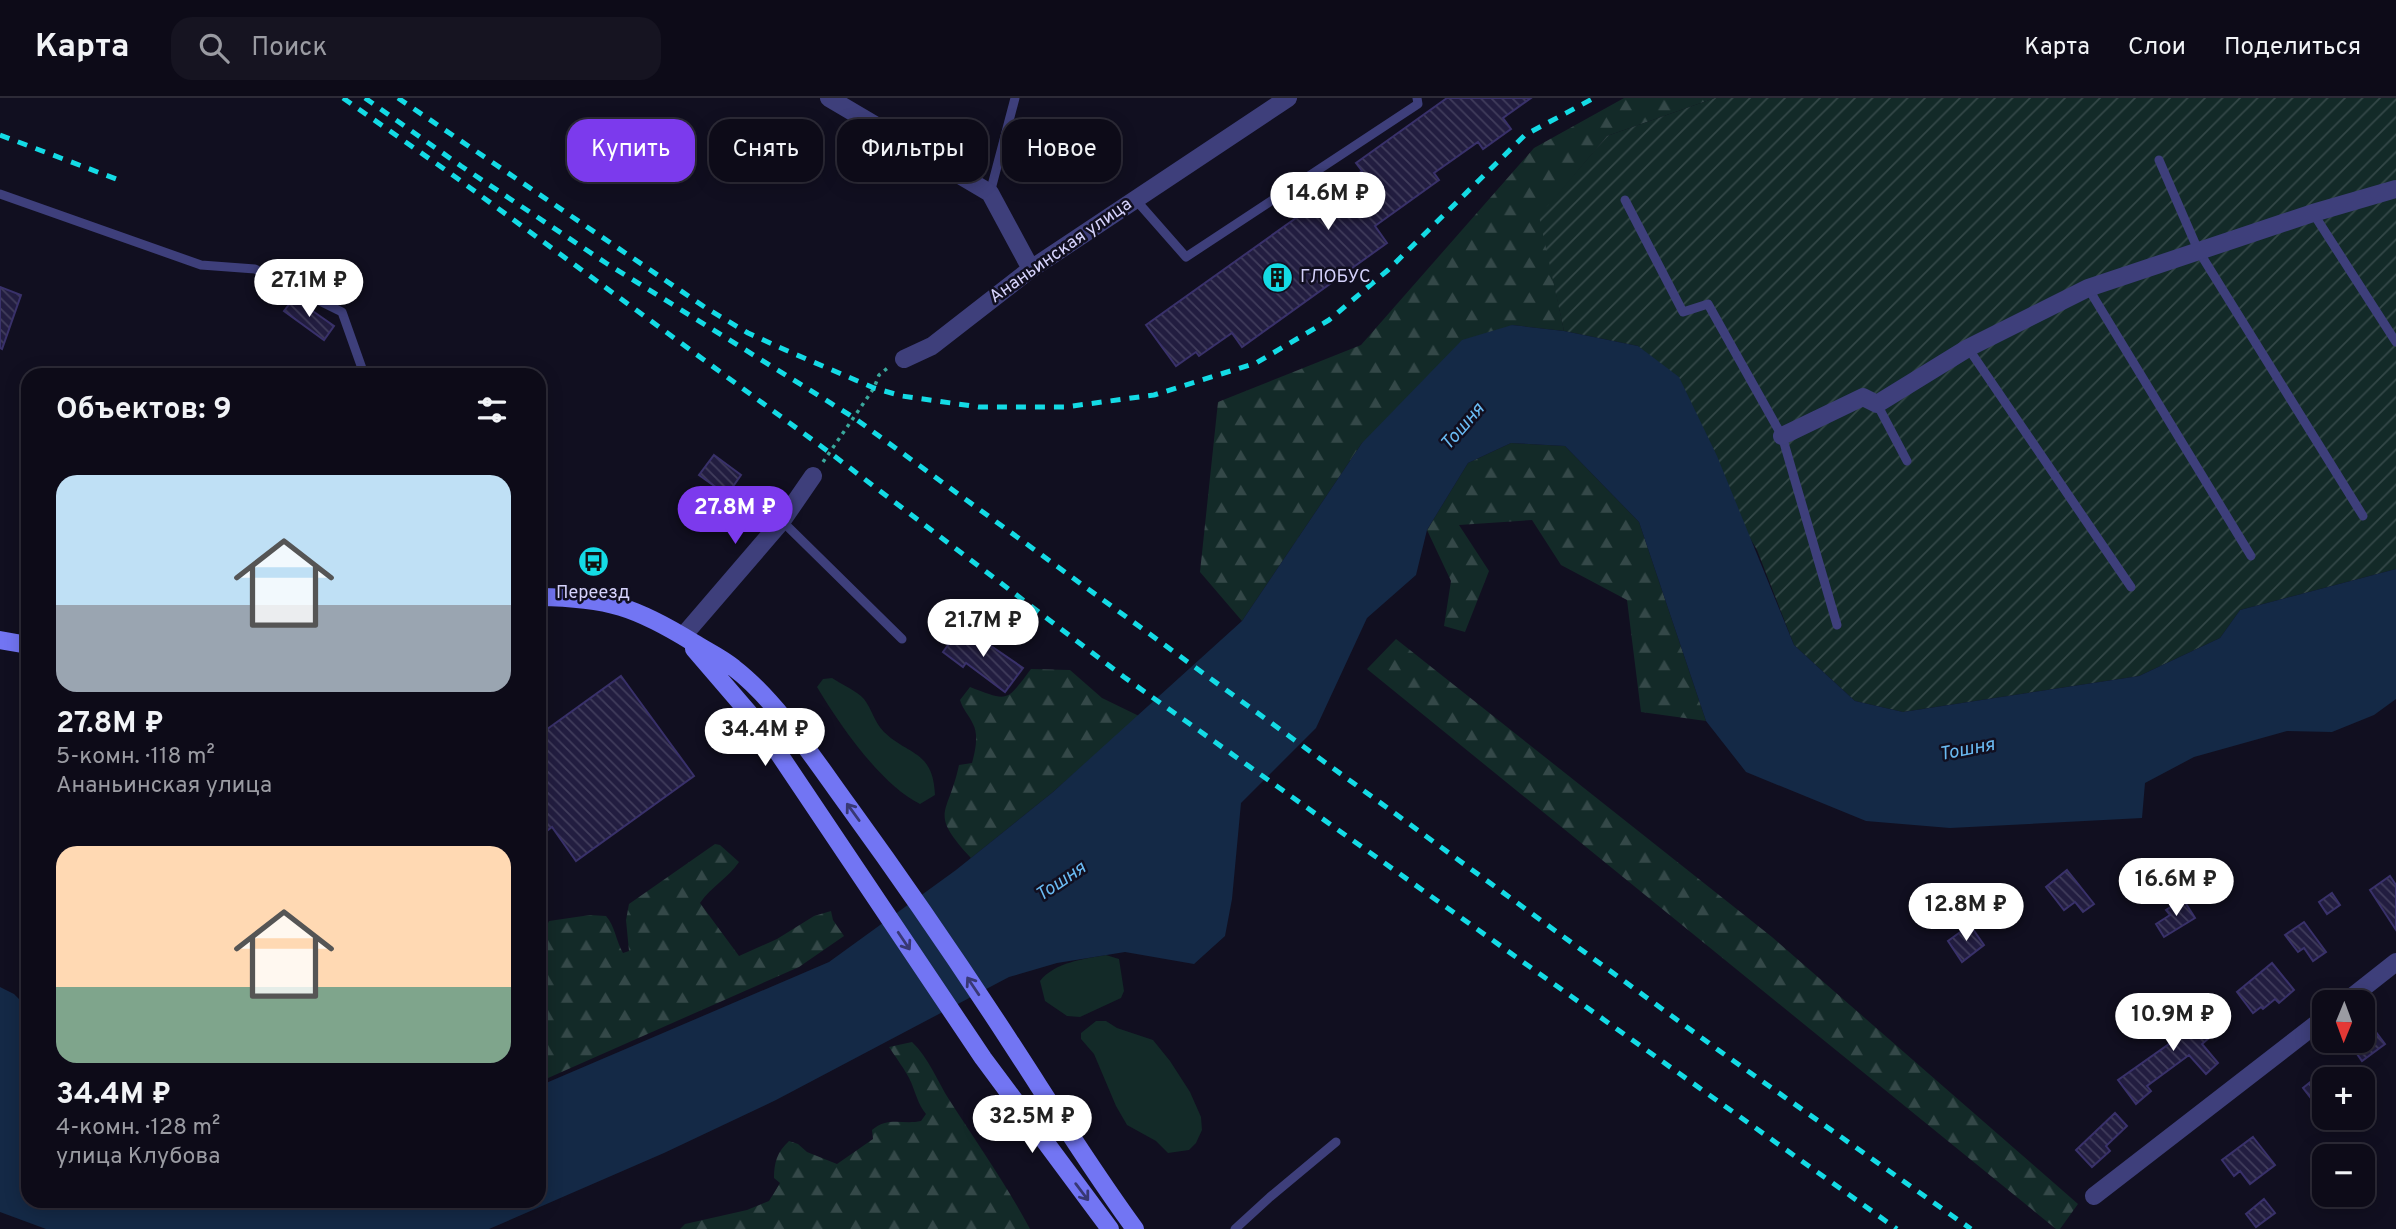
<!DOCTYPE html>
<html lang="ru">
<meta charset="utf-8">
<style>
:root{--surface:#0d0b18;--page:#161421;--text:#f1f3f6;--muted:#9a9ba2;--line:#2d2b37;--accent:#7c3aed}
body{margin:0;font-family:Overpass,sans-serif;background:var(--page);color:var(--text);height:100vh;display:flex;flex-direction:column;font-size:26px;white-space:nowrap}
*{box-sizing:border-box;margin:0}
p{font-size:23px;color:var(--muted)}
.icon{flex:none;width:38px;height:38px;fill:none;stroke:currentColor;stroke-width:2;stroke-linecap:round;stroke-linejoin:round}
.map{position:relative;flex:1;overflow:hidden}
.sheet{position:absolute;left:21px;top:270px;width:525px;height:840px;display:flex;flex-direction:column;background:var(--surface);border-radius:21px;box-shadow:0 4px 18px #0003,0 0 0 2px var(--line)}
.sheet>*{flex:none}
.hud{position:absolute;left:567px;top:21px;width:665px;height:63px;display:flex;gap:14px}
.needle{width:46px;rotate:181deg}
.buttons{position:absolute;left:2312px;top:892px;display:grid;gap:14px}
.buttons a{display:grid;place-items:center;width:63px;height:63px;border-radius:14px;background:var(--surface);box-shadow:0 4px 18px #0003,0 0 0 2px var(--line);font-size:35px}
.price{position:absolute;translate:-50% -60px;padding:0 16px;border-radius:24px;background:#fff;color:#222;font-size:23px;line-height:46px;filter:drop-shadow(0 2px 4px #0008)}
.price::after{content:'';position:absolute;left:50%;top:42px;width:21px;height:16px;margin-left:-10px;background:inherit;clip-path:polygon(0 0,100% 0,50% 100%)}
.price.on{background:var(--accent);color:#fff}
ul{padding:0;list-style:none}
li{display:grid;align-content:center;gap:14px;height:371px;padding:0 35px}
li span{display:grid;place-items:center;height:217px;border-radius:21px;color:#555}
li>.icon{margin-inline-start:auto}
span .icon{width:126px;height:126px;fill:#fffc;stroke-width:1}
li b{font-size:30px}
h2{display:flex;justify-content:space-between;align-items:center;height:84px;padding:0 35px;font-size:30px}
.chip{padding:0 24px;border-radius:21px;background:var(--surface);box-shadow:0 4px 18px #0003,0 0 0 2px var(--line);font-size:24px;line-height:63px}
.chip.on{background:var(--accent);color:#fff}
header{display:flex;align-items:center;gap:42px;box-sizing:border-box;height:98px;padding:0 35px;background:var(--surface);border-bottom:2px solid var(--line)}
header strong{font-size:33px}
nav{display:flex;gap:38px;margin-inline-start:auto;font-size:24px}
.search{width:490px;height:63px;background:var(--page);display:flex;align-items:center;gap:18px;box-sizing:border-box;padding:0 24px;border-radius:21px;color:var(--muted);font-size:26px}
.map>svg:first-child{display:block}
.green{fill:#132a28}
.forest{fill:url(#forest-firs)}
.garden{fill:url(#garden-furrows)}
.water{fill:#142946}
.building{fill:url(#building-back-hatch);stroke:#39316a;stroke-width:2}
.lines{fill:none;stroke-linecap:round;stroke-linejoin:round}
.path{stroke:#39a99d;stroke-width:3.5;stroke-dasharray:3.5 5;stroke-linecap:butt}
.lane{stroke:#3e3f7b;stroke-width:9}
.street{stroke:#3e3f7b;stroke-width:18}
.secondary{stroke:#7275f3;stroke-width:18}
.rail{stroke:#14dbe5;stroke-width:5;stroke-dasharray:10 9;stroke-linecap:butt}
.oneway{stroke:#383874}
.labels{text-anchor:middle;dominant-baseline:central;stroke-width:5;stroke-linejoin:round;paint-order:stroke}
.street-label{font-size:18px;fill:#d5d2fb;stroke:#110f20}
.poi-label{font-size:18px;fill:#d5d2fb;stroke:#110f20;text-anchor:start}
.water-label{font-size:19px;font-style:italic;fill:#6abaf2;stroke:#110f20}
</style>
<header>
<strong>Карта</strong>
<div class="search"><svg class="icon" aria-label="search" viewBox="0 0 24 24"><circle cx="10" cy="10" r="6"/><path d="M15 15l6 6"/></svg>Поиск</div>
<nav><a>Карта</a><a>Слои</a><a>Поделиться</a></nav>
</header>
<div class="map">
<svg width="2396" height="1131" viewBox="0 0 2396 1131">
<defs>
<pattern id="forest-firs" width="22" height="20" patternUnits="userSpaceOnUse" patternTransform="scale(1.75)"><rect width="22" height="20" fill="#132a28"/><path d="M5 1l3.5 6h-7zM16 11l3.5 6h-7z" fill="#344848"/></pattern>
<pattern id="garden-furrows" width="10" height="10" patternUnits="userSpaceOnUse" patternTransform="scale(1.75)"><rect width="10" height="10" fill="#132a28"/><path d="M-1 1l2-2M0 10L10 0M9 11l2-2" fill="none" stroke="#344848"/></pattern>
<pattern id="building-back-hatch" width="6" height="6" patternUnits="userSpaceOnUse" patternTransform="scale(1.75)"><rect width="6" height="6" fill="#221d40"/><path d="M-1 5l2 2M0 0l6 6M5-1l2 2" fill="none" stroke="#413d5c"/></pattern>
</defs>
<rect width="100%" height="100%" fill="#110f20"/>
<path class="green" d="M832,580c9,6 25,13 32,21 8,10 10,23 20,33 25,24 49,18 51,63l-15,9c-39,-19 -81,-80 -103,-117l6,-8z
M1106,857l13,4 5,32 -3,7 -41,19 -13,-1 -22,-15 -5,-20c15,-19 44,-22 66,-26z
M1096,923h10l11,7 36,12 17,21 20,31 11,25 1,13 -6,13 -7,7 -21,3 -12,-12 -29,-16 -11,-19 -22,-52 -13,-15v-6z"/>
<path class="forest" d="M1624,0h91l-108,38 -67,80 24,115 -52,-6 -150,118 -120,178 -42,-49 18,-170 143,-57 173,-197z
M1511,345l54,3 74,76 67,199 -65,-9 -14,-112 -66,-35 -29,-45 -73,5 30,46 -24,61 -21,-6 7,-45 -24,-51 41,-67z
M1396,541l376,298 306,267 -18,25h-4l-689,-560z
M1031,571l39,1 32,28 37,18 -86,76 -82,66c-43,-47 -23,-41 -12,-93l13,-2c3,-11 7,-28 1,-39 -4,-9 -10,-14 -13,-24l10,-13c39,15 36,15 61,-18z
M715,746l5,1 19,17c-11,16 -28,25 -39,41l39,53 38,-17 37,-23 17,-5 2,9 11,16 -45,31 -260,115v-149l5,-1 5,-11 41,-6 16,1c9,10 10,25 17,37l6,-2 -3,-31 3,-16z
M912,944c17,16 25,39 38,59 27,42 56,83 80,128h-350l5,-5 62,-14 22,-9 11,-18 -6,-5c0,-15 3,-26 15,-37l9,3 9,8 30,12 36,-25 -1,-9c16,-14 31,-5 49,-9l5,-7c-8,-10 -10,-20 -15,-32 -3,-8 -16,-26 -22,-35z"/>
<path class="garden" d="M1715,0h681v471l-156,41 -20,28 -81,38 -236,36 -48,-11 -61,-56 -37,-95 -119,-204 -74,-15 -25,-115 68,-80z"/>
<path class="water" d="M1512,227l52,6 74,15 41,31 38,79 77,189 61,56 48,11 236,-36 81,-38 20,-28 156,-41v130l-22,16 -42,17 -45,-1 -93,26 -49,26 -3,35 -192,10 -84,-7 -120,-49 -40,-51 -67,-199 -74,-76 -54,-3 -43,20 -41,67 -11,45 -49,43 -51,110 -75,75 -9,96 -7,37 -31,28 -69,-12 -68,11 -48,14 -233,123 -112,53 -175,76h-443l-46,-17v-225l14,7 14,14v192h511v-114l290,-124 127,-92 97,-78 189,-171 120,-178 100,-103z"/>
<path class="building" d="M1447,0h84l-28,20 8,11 -28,20 -5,-7 -44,31 5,7 -64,46 12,17 -145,104 -10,-14 -33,23 -3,-4 -20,14 -30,-41 216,-154 -6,-8z
M0,189l21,8 -19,54 -2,-1z
M294,200l40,28 -10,14 -40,-29z
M714,357l27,20 -14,20 -28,-20z
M962,528l61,42 -18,24 -39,-29 -3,4 -20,-15z
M621,578l73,100 -118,85 -24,-34 -13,10v-102z
M2067,772l27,34 -11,8 -8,-10 -11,8 -18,-23z
M2390,778l6,9v45l-26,-40z
M2332,795l8,12 -13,9 -8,-12z
M2183,801l12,19 -31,19 -8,-13 14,-9 -4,-5z
M2304,824l22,30 -13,9 -9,-13 -6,4 -13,-17z
M1970,827l14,20 -22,17 -14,-21z
M2272,865l22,27 -15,13 -4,-4 -12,10 -2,-2 -8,6 -16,-21z
M2187,902l29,32 -14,12 16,19 -12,11 -17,-19 -42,31 4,5 -15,13 -18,-24 65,-46 -15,-17z
M2373,930l12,16 -23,17 -12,-17 4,-3h8v-6z
M2324,973v44l-21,-27z
M2115,1015l12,13 -21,20 4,5 -18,16 -16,-17z
M2253,1039l22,28 -25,19 -10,-13 -6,5 -12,-16z
M2264,1101l11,14 -19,14 -10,-13z"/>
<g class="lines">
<path class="path" d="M823,364l51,-74 5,-13 11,-9"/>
<path class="lane" d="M2159,62l39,90 165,266
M990,95l25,-95
M0,96l201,71 54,4 87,43 22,62
M1135,101l51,58 232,-153 -1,-6
M1625,102l58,112 25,-8 74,132 55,189
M2313,115l83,129
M2088,190l163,268
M1968,250l163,239
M1877,306l30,57
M782,423l120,118
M1235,1131l35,-32 66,-55"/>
<path class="street" d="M829,0l161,95 41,76
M904,261l28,-13 99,-77 257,-171
M1782,338l81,-39 14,7 91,-56 120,-60 225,-75 83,-24
M683,538l99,-115 31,-45
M2344,905l52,-41
M2094,1098l230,-178"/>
<path class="secondary" d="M539,499c69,1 97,10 155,46 13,8 28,15 40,25 44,34 82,94 115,139 56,77 110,156 162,236 41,63 80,126 124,186
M0,542l28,5
M694,551l55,64 26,35 208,310 127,171"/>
<path class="rail" d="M343,0l111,78 375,276 295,225 773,552
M365,0l96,68 145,97 247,154 868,635 250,177
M398,0l308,210 42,25 42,19 84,36 28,8 77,11h86l89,-12 102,-32 73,-43 59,-50 137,-135 69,-37
M0,37l124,47"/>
</g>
<defs><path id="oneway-shaft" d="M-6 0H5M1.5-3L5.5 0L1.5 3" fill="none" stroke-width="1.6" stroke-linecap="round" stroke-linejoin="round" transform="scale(1.75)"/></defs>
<g class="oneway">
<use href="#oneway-shaft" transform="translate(853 714) rotate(-126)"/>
<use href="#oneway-shaft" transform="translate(904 843) rotate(56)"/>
<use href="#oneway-shaft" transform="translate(973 888) rotate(-124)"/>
<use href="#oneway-shaft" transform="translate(1082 1094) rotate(53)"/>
</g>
<defs>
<symbol id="building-disc" viewBox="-11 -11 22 22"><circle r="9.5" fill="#14dbe5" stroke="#110f20"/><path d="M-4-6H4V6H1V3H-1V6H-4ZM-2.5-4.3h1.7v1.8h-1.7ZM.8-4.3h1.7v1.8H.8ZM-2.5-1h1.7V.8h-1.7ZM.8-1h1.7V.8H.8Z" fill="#111"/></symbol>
<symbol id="bus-disc" viewBox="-11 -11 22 22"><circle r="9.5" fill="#14dbe5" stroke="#110f20"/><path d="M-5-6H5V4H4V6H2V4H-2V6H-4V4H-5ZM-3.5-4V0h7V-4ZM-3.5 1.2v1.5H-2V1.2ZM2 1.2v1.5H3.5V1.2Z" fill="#111"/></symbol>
</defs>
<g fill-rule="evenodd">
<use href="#building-disc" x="1260" y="162" width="35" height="35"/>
<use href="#bus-disc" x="576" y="446" width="35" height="35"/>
</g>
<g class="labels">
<g class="street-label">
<text transform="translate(1061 153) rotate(-35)">Ананьинская улица</text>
</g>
<g class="poi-label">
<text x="1300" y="179">ГЛОБУС</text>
<text x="593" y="495" text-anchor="middle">Переезд</text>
</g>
<g class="water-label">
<text transform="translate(1463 329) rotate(-49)">Тошня</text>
<text transform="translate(1967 652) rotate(-11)">Тошня</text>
<text transform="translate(1061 784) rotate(-34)">Тошня</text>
</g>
</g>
</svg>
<div class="buttons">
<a><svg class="needle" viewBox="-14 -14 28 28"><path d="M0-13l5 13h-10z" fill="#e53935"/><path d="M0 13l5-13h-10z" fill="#9a9ba2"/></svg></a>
<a>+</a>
<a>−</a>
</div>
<b class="price" style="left:1328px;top:134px">14.6M ₽</b>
<b class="price" style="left:309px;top:221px">27.1M ₽</b>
<b class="price on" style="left:735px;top:448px">27.8M ₽</b>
<b class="price" style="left:983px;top:561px">21.7M ₽</b>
<b class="price" style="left:765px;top:670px">34.4M ₽</b>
<b class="price" style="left:2176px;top:820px">16.6M ₽</b>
<b class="price" style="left:1966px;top:845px">12.8M ₽</b>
<b class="price" style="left:2173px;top:955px">10.9M ₽</b>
<b class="price" style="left:1032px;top:1057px">32.5M ₽</b>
<div class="hud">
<a class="chip on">Купить</a>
<a class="chip">Снять</a>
<a class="chip">Фильтры</a>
<a class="chip">Новое</a>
</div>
<section class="sheet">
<h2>Объектов: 9<svg class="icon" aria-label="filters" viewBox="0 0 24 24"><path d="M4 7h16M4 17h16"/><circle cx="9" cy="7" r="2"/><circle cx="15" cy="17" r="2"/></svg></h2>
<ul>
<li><span style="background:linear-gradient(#bfe0f5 60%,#9aa5b1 0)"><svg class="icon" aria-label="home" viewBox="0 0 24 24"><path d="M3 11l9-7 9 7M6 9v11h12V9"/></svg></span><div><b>27.8M ₽</b><p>5-комн. · 118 m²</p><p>Ананьинская улица</p></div></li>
<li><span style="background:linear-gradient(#ffd9b3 65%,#7fa58c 0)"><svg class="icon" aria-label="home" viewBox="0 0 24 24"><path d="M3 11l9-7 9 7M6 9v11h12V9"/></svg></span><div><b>34.4M ₽</b><p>4-комн. · 128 m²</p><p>улица Клубова</p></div></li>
</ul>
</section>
</div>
